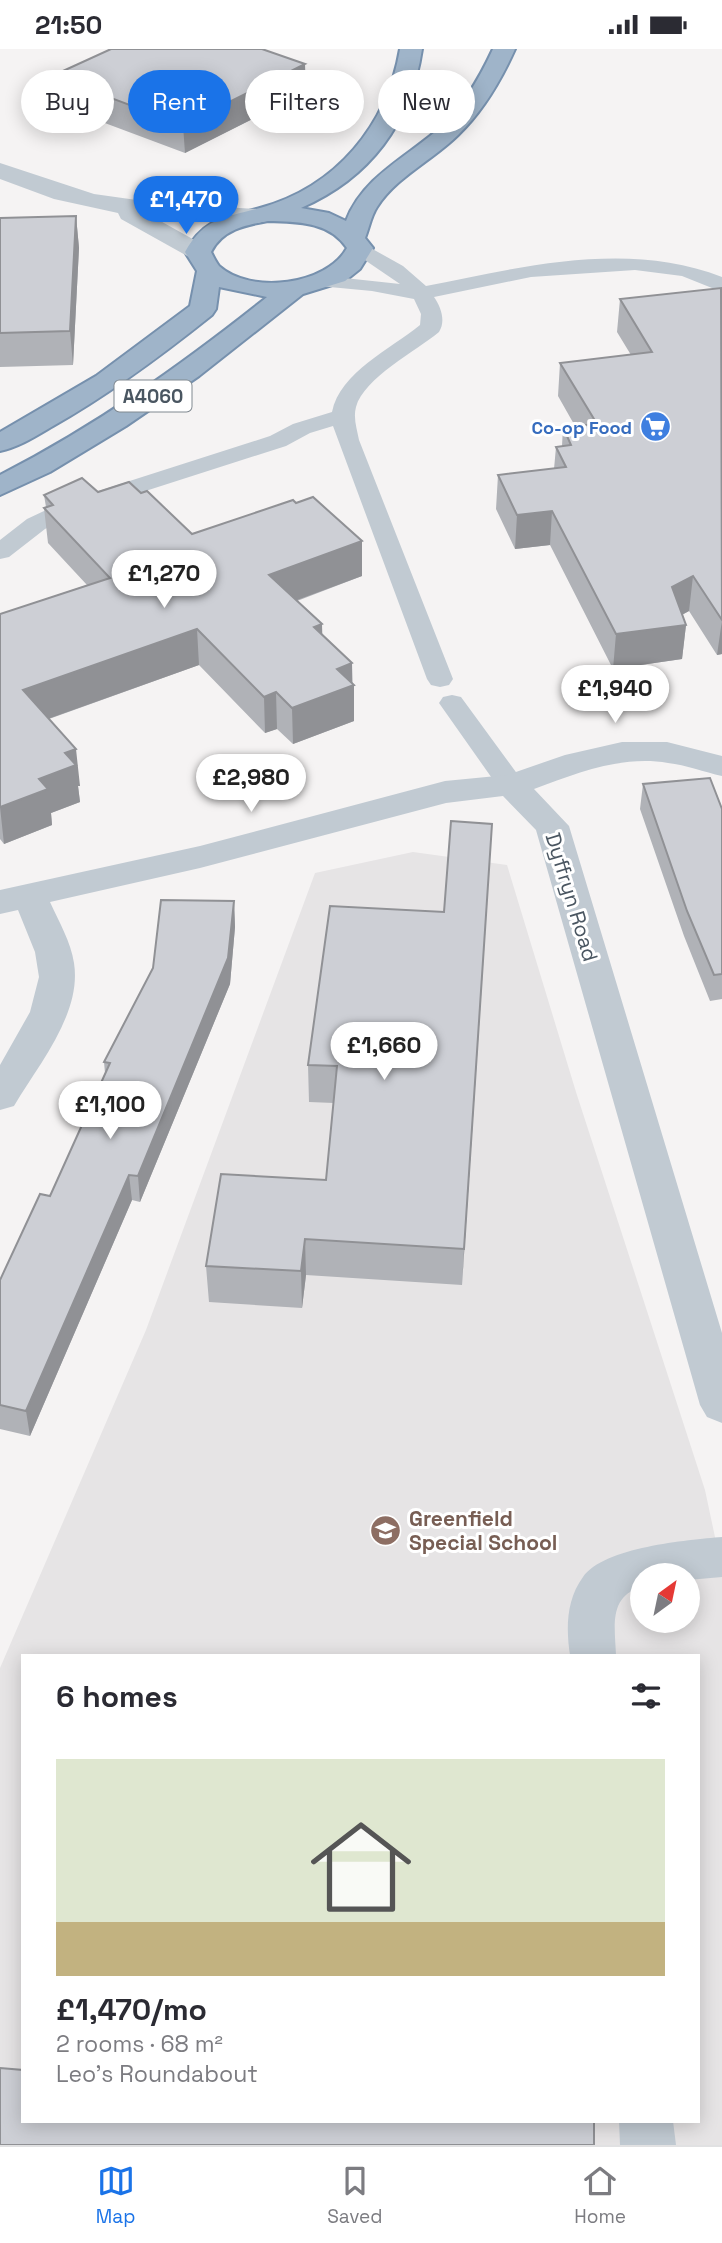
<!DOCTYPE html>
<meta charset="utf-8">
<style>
:root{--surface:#fff;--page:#f2f2f3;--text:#2b2b33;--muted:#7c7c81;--line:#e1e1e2;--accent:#1a73e8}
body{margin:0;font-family:"Space Grotesk",sans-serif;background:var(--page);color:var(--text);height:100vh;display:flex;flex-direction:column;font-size:26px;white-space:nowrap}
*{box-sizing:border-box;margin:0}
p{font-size:23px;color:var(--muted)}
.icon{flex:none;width:38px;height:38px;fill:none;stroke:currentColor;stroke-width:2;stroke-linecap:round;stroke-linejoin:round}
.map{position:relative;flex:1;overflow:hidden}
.side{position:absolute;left:21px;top:1605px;width:679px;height:469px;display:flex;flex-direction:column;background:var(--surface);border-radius:0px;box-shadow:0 4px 18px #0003}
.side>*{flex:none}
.top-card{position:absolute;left:21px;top:21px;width:681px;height:63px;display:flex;gap:14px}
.needle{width:46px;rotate:33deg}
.buttons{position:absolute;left:630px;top:1514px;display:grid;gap:14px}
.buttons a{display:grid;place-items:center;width:70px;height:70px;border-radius:50%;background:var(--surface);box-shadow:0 4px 18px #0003;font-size:35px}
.price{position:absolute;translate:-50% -60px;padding:0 16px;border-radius:24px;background:#fff;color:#222;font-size:23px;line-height:46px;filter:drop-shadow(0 2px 4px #0008)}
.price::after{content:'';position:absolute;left:50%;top:42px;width:21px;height:16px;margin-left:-10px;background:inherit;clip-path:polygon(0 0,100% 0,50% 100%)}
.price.current{background:var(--accent);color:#fff}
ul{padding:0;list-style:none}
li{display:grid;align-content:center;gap:14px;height:371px;padding:0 35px}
li span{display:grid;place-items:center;height:217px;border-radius:0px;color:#555}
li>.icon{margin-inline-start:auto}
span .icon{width:126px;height:126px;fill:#fffc;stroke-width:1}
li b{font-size:30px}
h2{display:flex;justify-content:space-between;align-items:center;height:84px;padding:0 35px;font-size:30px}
.pill{padding:0 24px;border-radius:32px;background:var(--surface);box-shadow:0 4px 18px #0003;font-size:24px;line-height:63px}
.pill.current{background:var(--accent);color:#fff}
.status{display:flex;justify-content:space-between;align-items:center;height:49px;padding:0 35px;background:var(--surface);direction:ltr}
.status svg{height:19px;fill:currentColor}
.menu{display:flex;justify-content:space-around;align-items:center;height:98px;border-top:2px solid var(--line);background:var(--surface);font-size:19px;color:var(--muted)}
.menu a{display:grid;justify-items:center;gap:4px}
.menu .current{color:var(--accent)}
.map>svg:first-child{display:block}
.education{fill:#e6e4e5;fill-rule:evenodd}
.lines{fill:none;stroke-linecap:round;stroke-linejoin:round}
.trunk-casing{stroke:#7690ad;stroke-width:4}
.service{fill:#c1cad2;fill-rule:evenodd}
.minor{fill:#c1cad2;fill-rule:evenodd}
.trunk{fill:#9fb4c9;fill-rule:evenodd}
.wall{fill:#b0b2b7}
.shaded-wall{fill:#909195}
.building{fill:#cdcfd5;stroke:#909195;stroke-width:2}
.labels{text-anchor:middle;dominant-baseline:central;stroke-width:6;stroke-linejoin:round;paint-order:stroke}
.far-shop-label{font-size:18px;font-weight:bold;fill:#366cbe;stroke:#fff;text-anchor:end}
.shield{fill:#fff;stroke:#808990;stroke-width:2}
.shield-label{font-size:19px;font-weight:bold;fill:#4a5661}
.street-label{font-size:21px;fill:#4a5661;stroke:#fff}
.education-label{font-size:21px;font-weight:bold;fill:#785e54;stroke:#fff;text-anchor:start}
</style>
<div class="status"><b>21:50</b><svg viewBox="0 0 49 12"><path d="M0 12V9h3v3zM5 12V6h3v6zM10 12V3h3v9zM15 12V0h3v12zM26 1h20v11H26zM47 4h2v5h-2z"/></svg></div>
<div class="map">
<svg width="722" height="2096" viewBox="0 0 722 2096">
<rect width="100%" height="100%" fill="#f5f3f3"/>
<path class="education" d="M413,803l94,13 69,227 129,398 17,80v575h-722v-477l146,-338 169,-457zM642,1526h46v46h-46zM23,1606h675v466h-675z"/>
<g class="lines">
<defs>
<path id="trunk" d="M400,0h22c-11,74 -52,129 -121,159l28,5 17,8c17,-45 63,-65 96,-95 23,-22 38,-49 51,-77h22c-14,31 -32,62 -57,86 -25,25 -62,42 -81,72 -6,9 -8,21 -12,31l8,10 -13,21 -15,12 -42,13 -104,82 -73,50 -76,46 -50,23v-20c96,-49 183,-111 267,-178l-48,-10 -3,22 -4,6c-50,40 -102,79 -159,111 -17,10 -34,21 -53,25v-19l96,-56 94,-70 7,-35 -12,-19c20,-35 40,-34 75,-44 76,-21 127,-82 140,-159zM268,172c29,1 61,0 79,27 -20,37 -96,47 -128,18 -3,-4 -6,-10 -8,-14 11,-22 34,-27 57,-31z"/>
</defs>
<use href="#trunk" class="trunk-casing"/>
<path class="service" d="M360,193l43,24 23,20c96,-19 201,-46 296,-9v15l-40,-16 -47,-6 -104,7 -97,20c7,10 12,24 5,35 -23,19 -75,46 -83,75 -3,11 1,22 3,33l94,239 -4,6 -9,2 -9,-2 -4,-6 -94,-253 -23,7 -24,13 -209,67 -32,16 -36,28 -9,2v-19l27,-21 34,-16 209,-67 23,-12 39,-12c8,-40 59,-63 88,-87l1,-11 -7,-15 -42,-8 -53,-5 -3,-4 3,-4 7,-2 74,8 -47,-32 -3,-4 3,-4z
M452,646l9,2 60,82 4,6 -4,6 -10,3 -10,-3 -62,-88 4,-6z"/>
<path class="minor" d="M0,114l94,31 64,9 99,6 9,2 3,5 -3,5 -9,2 -102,-5 52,29 4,5 -4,5 -9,3 -9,-3 -68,-38 -3,-6 -64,-14 -54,-20z
M622,693h45l55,14v20c-18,-4 -36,-11 -54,-13 -46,-8 -91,10 -134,26l35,37 153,507v90l-15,-6 -7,-12 -164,-575 -33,-34 -57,7 -246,65 -150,34c9,20 21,40 24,61 8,51 -36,102 -60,143l-14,4v-45l30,-53 9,-35 -4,-25 -17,-42 -18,4v-24l200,-44 245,-65 62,-6 58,-20z
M722,1488v40l-34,3v-5h-46v12c-34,9 -27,40 -26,68h-46c-4,-26 -4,-55 13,-78 21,-30 104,-37 139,-40z
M619,2072h54l3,24h-56z"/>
<use href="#trunk" class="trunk"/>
</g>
<path class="wall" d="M52,27l254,16 -121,61 -131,-49z
M76,167l3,32 -6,117 -73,2v-149z
M721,239l1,366 -5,1 -28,-44 -7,4 4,10 -4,34 -69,10 -63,-124 -35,4 -19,-40 2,-34 56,-6 2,-22 6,-1 1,-19 12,-1 -17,-30 2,-33 71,-8 -14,-23 3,-33z
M98,443l43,1 51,41 170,42 -65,25 25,23v11l30,28 2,58 -61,23 -16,-15 -12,4 -66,-68 -150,54 31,67h-2l2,16 -29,11 1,12 -48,19 -4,-5v-225l87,-29 -39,-42 -4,-35 2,-1 -2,-12z
M643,735l79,25v190l-12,2 -26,-65 -44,-127z
M492,775l-30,461 -156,-10 -4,33 -93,-6 -3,-36 120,-86 8,-77 -25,-1 -1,-37 136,-153z
M234,852l1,26 -5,57 -90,218 -8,-2 -102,236 -30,-7v-149l50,-84 55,-123 -1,-11z"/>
<path class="shaded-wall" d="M305,15l1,28 -121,61 -2,-28z
M76,167l3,32 -6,117 -3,-34z
M552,462l-2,34 -35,4 2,-34z
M362,492v35l-92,34 -1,-35z
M693,527l-4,35 -21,11 4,-35z
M722,571v34l-5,1z
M322,575l1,36 -9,-33z
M686,576l-4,34 -69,10 3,-35z
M197,580l2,36 -171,61 -5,-36z
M352,614v22h2v36l-61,23 -1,-36 45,-39z
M276,643l1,37 -12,4 -1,-36z
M76,700l4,37h-2l2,16 -29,11 1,12 -48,19 -4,-37 39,-28 26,-26z
M490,811l-28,425 2,-36z
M234,852l1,26 -5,57 -90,218 -2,-26z
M129,1126l3,25 -102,236 -4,-25z
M305,1190l1,36 -4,33 -1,-37z"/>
<path class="building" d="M111,0h151l43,15 -122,61 -131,-49z
M76,167l-6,115 -70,2v-115z
M721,239l1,332 -29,-44 -21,11 14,38 -70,9 -64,-123 -35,4 -19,-40 68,-8 -10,-20 15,-2 -8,-18 34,-3 -37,-61 92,-11 -32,-53z
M82,429l16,14 31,-10 12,11 6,-2 45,43 101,-34 3,3 17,-6 49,44 -93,34 53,49 -8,3 38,36 -15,6 17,16 -62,23 -16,-16 -12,5 -67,-68 -174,61 53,59 -11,4 11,12 -37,14 9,10 -48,18v-193l110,-36 -66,-70 9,-3 -9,-10z
M710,729l12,31v165l-8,1 -27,-64 -44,-127z
M451,772l41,3 -28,425 -159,-10 -4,32 -95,-5 15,-92 105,6 11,-114 -29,-1 22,-159 114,6z
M161,851l73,1 -6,57 -90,218 -9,-1 -103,236 -26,-6v-125l40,-86 10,2 60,-133 -6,-1 49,-94z
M0,2019l23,2v51h571v24h-594z"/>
<defs>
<symbol id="supermarket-disc" viewBox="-11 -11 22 22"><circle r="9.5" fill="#3f7fe0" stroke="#fff"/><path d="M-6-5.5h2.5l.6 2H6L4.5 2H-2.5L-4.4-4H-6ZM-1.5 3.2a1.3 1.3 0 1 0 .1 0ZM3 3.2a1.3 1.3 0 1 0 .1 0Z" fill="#fff"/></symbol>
<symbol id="school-disc" viewBox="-11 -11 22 22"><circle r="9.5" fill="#8d6e63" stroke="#fff"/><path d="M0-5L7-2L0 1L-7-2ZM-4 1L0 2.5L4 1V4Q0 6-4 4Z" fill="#fff"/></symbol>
</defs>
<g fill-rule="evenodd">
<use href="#supermarket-disc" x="638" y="360" width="35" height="35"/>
<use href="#school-disc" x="368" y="1464" width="35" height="35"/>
</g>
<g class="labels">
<g class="far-shop-label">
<text x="632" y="378">Co-op Food</text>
</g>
<rect class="shield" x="114.5" y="331.5" width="77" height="31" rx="5"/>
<g class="shield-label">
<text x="153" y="347">A4060</text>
</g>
<g class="street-label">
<text transform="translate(572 848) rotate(73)">Dyffryn Road</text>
</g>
<g class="education-label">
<text x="409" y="1469">Greenfield<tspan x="409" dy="24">Special School</tspan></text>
</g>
</g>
</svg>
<div class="buttons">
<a><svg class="needle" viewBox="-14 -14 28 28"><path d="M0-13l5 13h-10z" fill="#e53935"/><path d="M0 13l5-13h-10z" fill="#7c7c81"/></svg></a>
</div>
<b class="price current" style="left:186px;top:187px">£1,470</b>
<b class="price" style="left:164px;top:561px">£1,270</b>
<b class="price" style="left:615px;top:676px">£1,940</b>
<b class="price" style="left:251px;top:765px">£2,980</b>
<b class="price" style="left:384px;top:1033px">£1,660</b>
<b class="price" style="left:110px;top:1092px">£1,100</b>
<div class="top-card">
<a class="pill">Buy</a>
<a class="pill current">Rent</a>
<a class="pill">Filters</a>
<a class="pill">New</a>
</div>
<section class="side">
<h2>6 homes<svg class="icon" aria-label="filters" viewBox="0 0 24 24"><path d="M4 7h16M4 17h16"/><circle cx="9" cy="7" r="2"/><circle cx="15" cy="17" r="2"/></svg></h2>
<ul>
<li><span style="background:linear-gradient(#dfe7d0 75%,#c2b280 0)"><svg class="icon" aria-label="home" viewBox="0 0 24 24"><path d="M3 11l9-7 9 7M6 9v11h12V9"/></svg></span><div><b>£1,470/mo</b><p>2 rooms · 68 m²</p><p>Leo's Roundabout</p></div></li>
</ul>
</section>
</div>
<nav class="menu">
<a class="current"><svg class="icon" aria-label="map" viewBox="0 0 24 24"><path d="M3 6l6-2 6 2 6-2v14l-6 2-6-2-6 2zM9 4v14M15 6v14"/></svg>Map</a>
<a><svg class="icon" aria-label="saved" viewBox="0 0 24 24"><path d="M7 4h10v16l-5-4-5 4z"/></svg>Saved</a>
<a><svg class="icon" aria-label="home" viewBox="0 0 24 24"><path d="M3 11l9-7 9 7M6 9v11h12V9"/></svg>Home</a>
</nav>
